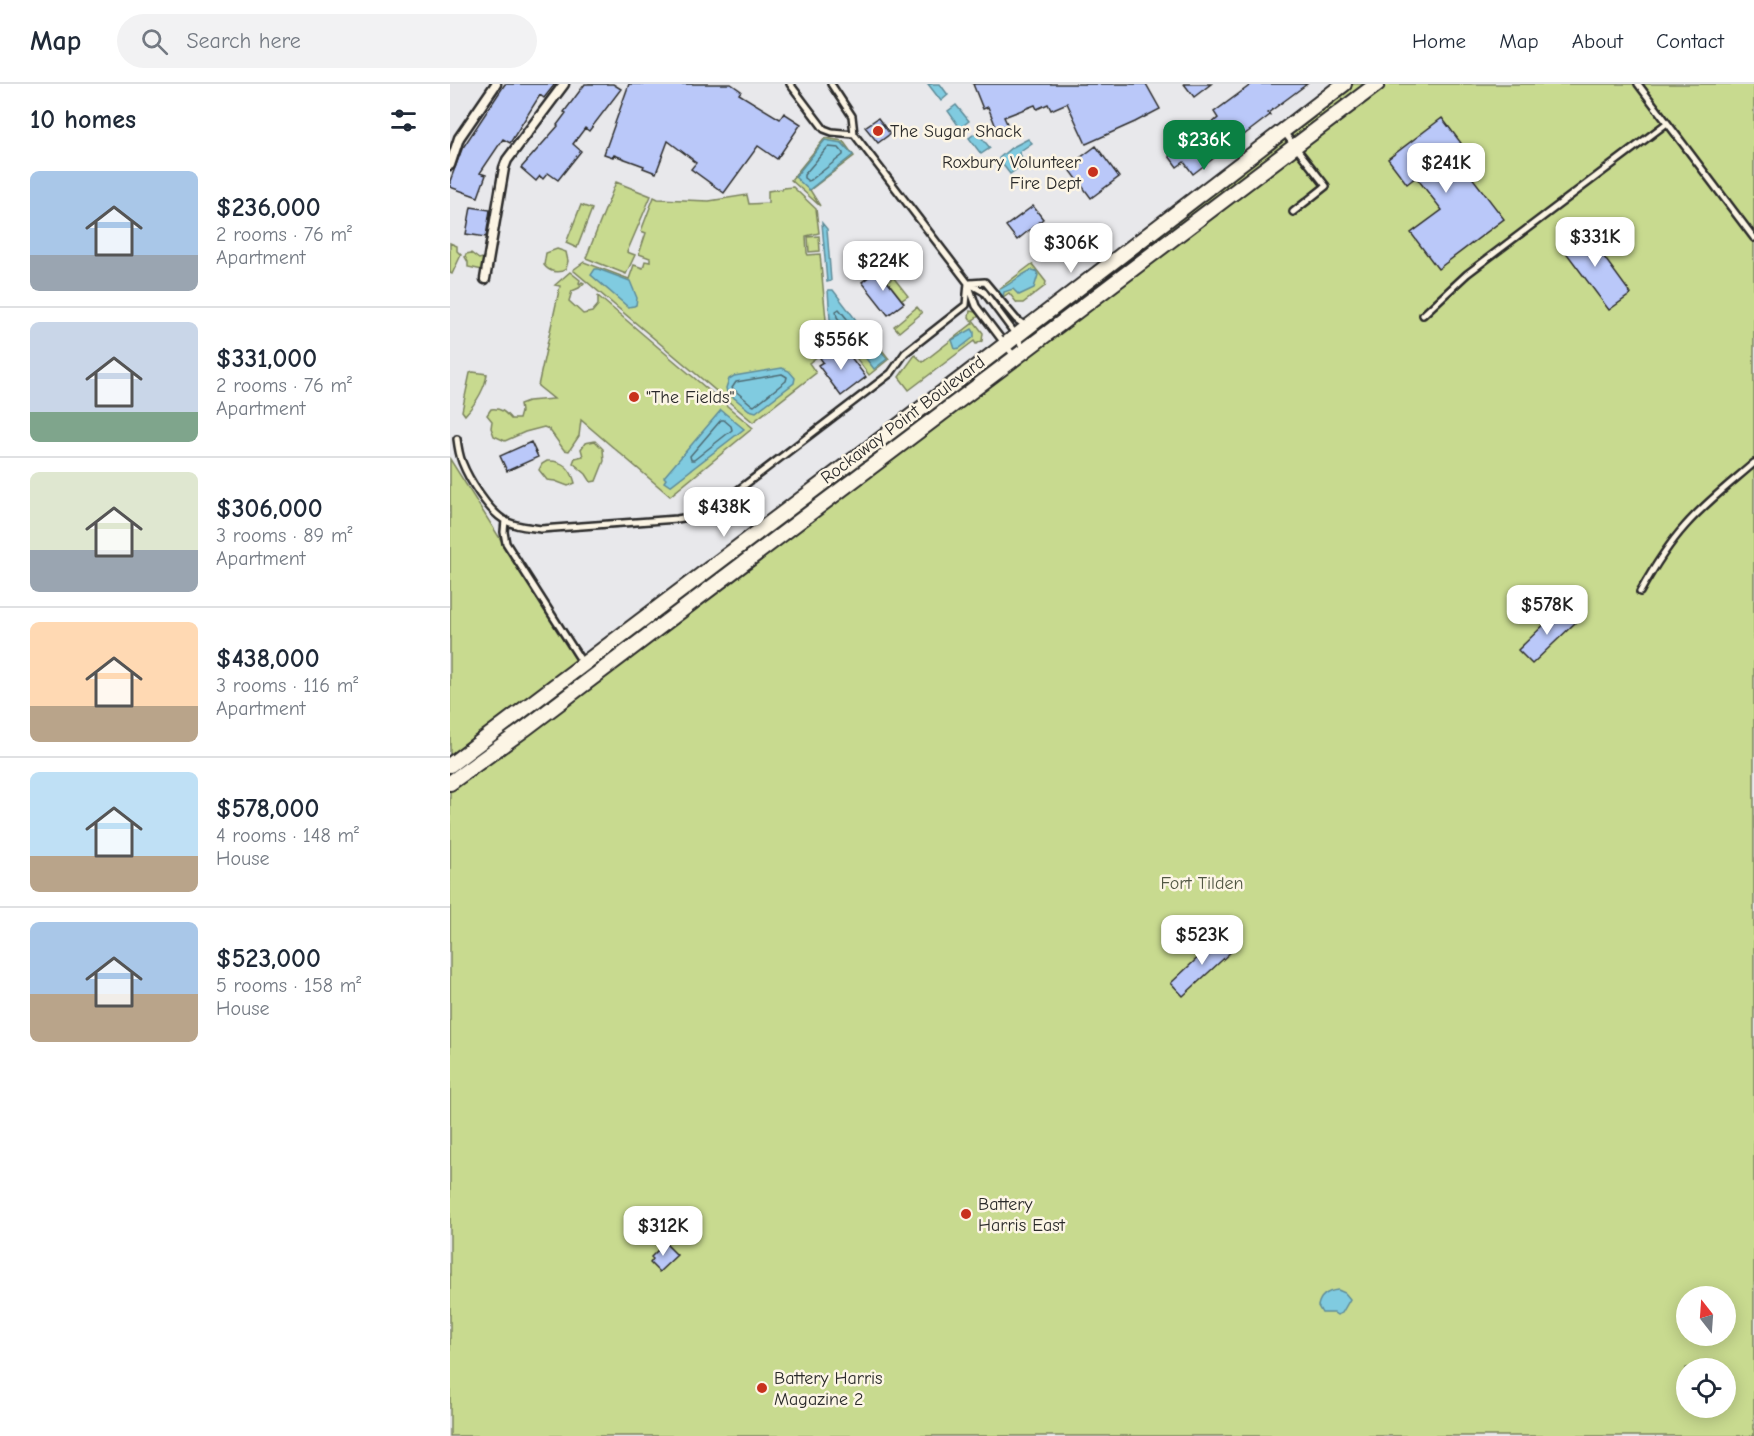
<!DOCTYPE html>
<meta charset="utf-8">
<style>
:root{--surface:#fff;--page:#f2f2f3;--text:#1f2937;--muted:#747a83;--line:#e0e1e3;--accent:#0b8043}
body{margin:0;font-family:"Comic Neue",sans-serif;background:var(--page);color:var(--text);height:100vh;display:flex;flex-direction:column;font-size:22px;white-space:nowrap}
*{box-sizing:border-box;margin:0}
p{font-size:20px;color:var(--muted)}
.icon{flex:none;width:33px;height:33px;fill:none;stroke:currentColor;stroke-width:2;stroke-linecap:round;stroke-linejoin:round}
.map{position:relative;flex:1;overflow:hidden}
.panel{display:flex;flex-direction:column;background:var(--surface);width:450px}
.panel>*{flex:none}
.needle{width:39px;rotate:343deg}
.fabs{position:absolute;left:1226px;top:1202px;display:grid;gap:12px}
.fabs a{display:grid;place-items:center;width:60px;height:60px;border-radius:50%;background:var(--surface);box-shadow:0 3px 15px #0003;font-size:30px}
.price{position:absolute;translate:-50% -51px;padding:0 14px;border-radius:12px;background:#fff;color:#222;font-size:20px;line-height:39px;filter:drop-shadow(0 2px 3px #0008)}
.price::after{content:'';position:absolute;left:50%;top:36px;width:18px;height:14px;margin-left:-9px;background:inherit;clip-path:polygon(0 0,100% 0,50% 100%)}
.price.selected{background:var(--accent);color:#fff}
ul{padding:0;list-style:none}
li{display:flex;align-items:center;gap:18px;height:150px;padding:0 30px}
li+li{border-top:2px solid var(--line)}
li span{display:grid;place-items:center;flex:none;width:168px;height:120px;border-radius:9px;color:#555}
li>.icon{margin-inline-start:auto}
span .icon{width:72px;height:72px;fill:#fffc;stroke-width:1}
li b{font-size:26px}
h2{display:flex;justify-content:space-between;align-items:center;height:72px;padding:0 30px;font-size:26px}
header{display:flex;align-items:center;gap:36px;box-sizing:border-box;height:84px;padding:0 30px;background:var(--surface);border-bottom:2px solid var(--line)}
header strong{font-size:28px}
nav{display:flex;gap:33px;margin-inline-start:auto;font-size:21px}
.search{width:420px;height:54px;background:var(--page);display:flex;align-items:center;gap:15px;box-sizing:border-box;padding:0 21px;border-radius:33px;color:var(--muted);font-size:22px}
main{display:flex;flex:1;min-height:0}
.map>svg:first-child{display:block}
.green{fill:#c8da8f;stroke:#7a825d;stroke-width:1.5;fill-rule:evenodd}
.water{fill:#80cbe0;stroke:#5e8b98;stroke-width:1.5}
.lines{fill:none;stroke-linecap:round;stroke-linejoin:round}
.shore{stroke:#4d6b73;stroke-width:1.5}
.building{fill:#bac8f9;stroke:#2b2b2b;stroke-width:1.5}
.service-casing{stroke:#2b2b2b;stroke-width:10}
.pedestrian-casing{stroke:#2b2b2b;stroke-width:13}
.tertiary-casing{stroke:#2b2b2b;stroke-width:18}
.service{stroke:#fcf5e5;stroke-width:5}
.pedestrian{stroke:#fcf5e5;stroke-width:8}
.tertiary{stroke:#fcf5e5;stroke-width:14}
.poi-dot{fill:#c8321e;stroke:#fcf5e5;stroke-width:2}
.labels{text-anchor:middle;dominant-baseline:central;stroke-width:5;stroke-linejoin:round;paint-order:stroke}
.poi-label{font-size:18px;fill:#2b2b2b;stroke:#fcf5e5;text-anchor:start}
.street-label{font-size:18px;fill:#2b2b2b;stroke:#fcf5e5}
.park-label{font-size:18px;fill:#525744;stroke:#fcf5e5}
</style>
<header>
<strong>Map</strong>
<div class="search"><svg class="icon" aria-label="search" viewBox="0 0 24 24"><circle cx="10" cy="10" r="6"/><path d="M15 15l6 6"/></svg>Search here</div>
<nav><a>Home</a><a>Map</a><a>About</a><a>Contact</a></nav>
</header>
<main>
<section class="panel">
<h2>10 homes<svg class="icon" aria-label="filters" viewBox="0 0 24 24"><path d="M4 7h16M4 17h16"/><circle cx="9" cy="7" r="2"/><circle cx="15" cy="17" r="2"/></svg></h2>
<ul>
<li><span style="background:linear-gradient(#a9c7e8 70%,#9aa5b1 0)"><svg class="icon" aria-label="home" viewBox="0 0 24 24"><path d="M3 11l9-7 9 7M6 9v11h12V9"/></svg></span><div><b>$236,000</b><p>2 rooms · 76 m²</p><p>Apartment</p></div></li>
<li><span style="background:linear-gradient(#c9d6e8 75%,#7fa58c 0)"><svg class="icon" aria-label="home" viewBox="0 0 24 24"><path d="M3 11l9-7 9 7M6 9v11h12V9"/></svg></span><div><b>$331,000</b><p>2 rooms · 76 m²</p><p>Apartment</p></div></li>
<li><span style="background:linear-gradient(#dfe7d0 65%,#9aa5b1 0)"><svg class="icon" aria-label="home" viewBox="0 0 24 24"><path d="M3 11l9-7 9 7M6 9v11h12V9"/></svg></span><div><b>$306,000</b><p>3 rooms · 89 m²</p><p>Apartment</p></div></li>
<li><span style="background:linear-gradient(#ffd9b3 70%,#b9a48a 0)"><svg class="icon" aria-label="home" viewBox="0 0 24 24"><path d="M3 11l9-7 9 7M6 9v11h12V9"/></svg></span><div><b>$438,000</b><p>3 rooms · 116 m²</p><p>Apartment</p></div></li>
<li><span style="background:linear-gradient(#bfe0f5 70%,#b9a48a 0)"><svg class="icon" aria-label="home" viewBox="0 0 24 24"><path d="M3 11l9-7 9 7M6 9v11h12V9"/></svg></span><div><b>$578,000</b><p>4 rooms · 148 m²</p><p>House</p></div></li>
<li><span style="background:linear-gradient(#a9c7e8 60%,#b9a48a 0)"><svg class="icon" aria-label="home" viewBox="0 0 24 24"><path d="M3 11l9-7 9 7M6 9v11h12V9"/></svg></span><div><b>$523,000</b><p>5 rooms · 158 m²</p><p>House</p></div></li>
</ul>
</section>
<div class="map">
<svg width="1304" height="1352" viewBox="0 0 1304 1352">
<rect width="100%" height="100%" fill="#e8e8eb"/>
<filter id="ink" filterUnits="userSpaceOnUse"><feTurbulence type="fractalNoise" baseFrequency=".0167" numOctaves="2"/><feDisplacementMap in="SourceGraphic" scale="12" xChannelSelector="R" yChannelSelector="G"/><feConvolveMatrix kernelMatrix="1 2 1 2 8 2 1 2 1" color-interpolation-filters="sRGB"/></filter>
<g filter="url(#ink)">
<path class="green" d="M894,0h410v1352h-1304v-977l130,207zM1236,1212h39v39h-39zM1236,1284h39v39h-39z
M375,54l18,3 11,15 -44,34 10,16 -29,-26z
M166,98l35,14 -24,56 8,3 -9,19 -40,-16z
M343,103l23,22 3,24 -13,3 1,17 1,2 12,-1 6,66 18,23 -3,2 -7,-8 -16,12v7l-9,7 7,10 -63,49 -180,-152 11,-8 45,17 5,-14 9,3 2,-7 5,1v-4l-11,-4 7,-21 -5,-2 13,-34 4,2 51,2 38,-6 2,9 19,-1v-12l13,-2 1,1 1,-2z
M131,121l11,4 -15,39 -11,-5z
M369,152l1,15 -11,1 -1,-15z
M0,159l7,3v5l4,4 -9,19 -2,-1z
M107,165l9,3 2,9 -2,8c-7,5 -17,3 -22,-4l2,-12z
M21,169l8,6 7,-2 -3,13 -15,-3v-5l-3,-5 1,-3z
M582,180l14,18 -1,4 -22,17h-6l-8,-10 -6,4 -4,-5v-3z
M120,188l10,8 -1,3 1,1 2,-2 2,1 -5,5 -7,3 -3,10 12,11 2,2 9,-2 6,-7v-9l155,132 -83,68 -89,-76 -2,16 -10,15 -5,-1 -15,-21 -5,-2 -19,5 -20,9 -11,-5 -3,-8 1,-7 -5,-6 4,-6c10,-1 14,3 20,10h8l2,-7 -1,-8 8,-3 26,-2 -16,-13 22,-100 -5,-1z
M443,193l15,19 -6,4 -14,-18z
M467,223l5,6 -23,19 -5,-6z
M520,227l5,1 4,4 -6,4 10,13 -1,8 -6,3 -2,-3 -65,49 -10,-13 16,-22 8,7 50,-39 -4,-6z
M421,252l18,23 -20,16 -18,-24z
M23,288l14,2c-2,15 -12,30 -22,41l-3,-4 8,-38z
M145,357l8,8 1,12 -8,20 -5,1 -5,-8 -13,-11 2,-5 8,-2 -2,-7 4,-6z
M97,377c16,-1 24,7 28,22l-7,3 -13,-5 -8,-1 -8,-10 3,-6z"/>
<path class="water" d="M478,0h12l8,11 -7,6z
M506,21l13,16 -9,7 -12,-17z
M527,48l13,16 -9,6 -12,-16z
M578,55l4,4 -13,9 6,11 -15,11 -11,-14v-2l12,-10z
M375,56l17,3 11,12 -44,35 -14,-13z
M372,139l5,6 4,52 -4,1z
M145,185h3l32,12 7,17 -1,7 -2,1 -6,1 -37,-32z
M582,186l4,1 2,4 -4,13 -15,7 -6,-6 -9,3 -1,5 -5,-7c13,-5 21,-15 34,-20z
M378,206h5l33,43 -15,12 -21,-26z
M522,245l2,3v5l-14,11 -5,1 -3,-9z
M420,253l17,22 -13,10 -17,-22z
M332,284l7,3 6,7 -1,5 -38,29 -7,-2 -22,-18 -1,-4 3,-9 5,-3z
M271,326l23,19 -74,57 -6,-4 2,-3 -2,-2z
M888,1206l7,3 5,6 -8,14 -5,2 -3,-2h-12l-4,-7c2,-11 10,-15 20,-16z"/>
<g class="lines">
<path class="shore" d="M378,63l11,1 4,5v2l-32,25 -3,1 -4,-3v-3z
M389,225l17,21 1,3 -3,2h-4l-13,-18 -1,-6z
M332,290l5,3 -1,4 -32,25 -2,-1 -20,-17 4,-6z
M271,336h3l7,6 1,4 -38,30h-3l-1,-4z"/>
</g>
<path class="building" d="M55,0h50l-11,14 -4,-3 -30,48 -7,-4 -23,34 6,2 -8,22 -28,-10v-6l12,-32z
M135,0h28l8,5 -32,42 -4,-3 -12,16 8,7 -23,29 -10,-7 -5,6 -3,-3 -4,5 -15,-13 37,-42 -1,-1 9,-12 -2,-1z
M179,0h102l10,7 -2,3 41,25 4,-6 17,11 -24,35 -19,-13 -34,47 -33,-24 5,-6 -4,-3v-1l-24,-18 -12,32 -13,-5 1,-2 -30,-11 -1,2 -9,-3z
M523,0h173l14,25 -25,13 -49,22 -19,-41 -16,7 -3,-6 -11,5 -2,-4 -31,12 5,11 -11,4 -10,-25 -5,2z
M734,0h27l-17,13z
M802,0h55l-39,29 2,2 -77,59 -9,-12 -7,5 -8,-11 16,-11 1,2 26,-19 -2,-3 8,-7 -4,-6z
M428,34l12,16 -12,9 -13,-16z
M992,34l19,25 -10,7 53,69 -66,50 -27,-36 31,-23 -26,-33 -9,7 -19,-25z
M646,62l23,31 -28,21 -23,-31z
M583,122l10,13 -26,21 -11,-14z
M21,123l19,3 -4,27 -20,-3z
M1132,143l49,67 -22,16 -50,-67z
M428,186l26,33 -16,12 -26,-33z
M394,264l22,29 -25,19 -23,-31 5,-3 -3,-4 12,-9 4,5z
M81,358l7,15 -31,14 -7,-15z
M1112,523l14,15 -44,42 -14,-14z
M771,852l12,14 -50,46 -12,-13z
M215,1159l12,12 -18,17 -9,-9 3,-4 -2,-2z"/>
<g class="lines">
<defs>
<path id="service" d="M340,0l34,45 8,3 22,2
M381,0l21,32 2,18 114,149 8,23 38,50
M1188,0l116,154
M833,47l43,55 -33,26
M518,199l16,9 32,43 8,15
M520,199l15,-1 31,37 11,8
M973,231l44,-41 200,-151
M7,355c1,8 2,15 5,23 7,18 26,48 42,58 11,7 25,7 37,9l136,-10 23,-4 25,-15 166,-127 14,-20 61,-48 2,-22
M55,436l-1,12 2,11 76,119
M1190,508c13,-23 27,-46 45,-66 20,-23 46,-43 69,-63"/>
<path id="pedestrian" d="M0,81l9,-27 37,-54
M35,195l19,-111 3,-8 57,-76"/>
<path id="tertiary" d="M0,681l513,-388 381,-293
M0,699l76,-55 851,-644"/>
</defs>
<use href="#service" class="service-casing"/>
<use href="#pedestrian" class="pedestrian-casing"/>
<use href="#tertiary" class="tertiary-casing"/>
<use href="#service" class="service"/>
<use href="#pedestrian" class="pedestrian"/>
<use href="#tertiary" class="tertiary"/>
</g>
</g>
<g class="poi-dot">
<circle cx="428" cy="47" r="6"/>
<circle cx="643" cy="88" r="6"/>
<circle cx="184" cy="313" r="6"/>
<circle cx="516" cy="1130" r="6"/>
<circle cx="312" cy="1304" r="6"/>
</g>
<g class="labels">
<g class="poi-label">
<text x="440" y="47">The Sugar Shack</text>
<text x="631" y="78" text-anchor="end">Roxbury Volunteer<tspan x="631" dy="21">Fire Dept</tspan></text>
<text x="196" y="313">"The Fields"</text>
<text x="528" y="1120">Battery<tspan x="528" dy="21">Harris East</tspan></text>
<text x="324" y="1294">Battery Harris<tspan x="324" dy="21">Magazine 2</tspan></text>
</g>
<g class="street-label">
<text transform="translate(453 336) rotate(-37)">Rockaway Point Boulevard</text>
</g>
<g class="park-label">
<text x="752" y="799">Fort Tilden</text>
</g>
</g>
</svg>
<div class="fabs">
<a><svg class="needle" viewBox="-14 -14 28 28"><path d="M0-13l5 13h-10z" fill="#e53935"/><path d="M0 13l5-13h-10z" fill="#747a83"/></svg></a>
<a><svg class="icon" aria-label="locate" viewBox="0 0 24 24"><circle cx="12" cy="12" r="6"/><path d="M12 2v4M12 18v4M2 12h4M18 12h4"/></svg></a>
</div>
<b class="price selected" style="left:754px;top:87px">$236K</b>
<b class="price" style="left:996px;top:110px">$241K</b>
<b class="price" style="left:1145px;top:184px">$331K</b>
<b class="price" style="left:621px;top:190px">$306K</b>
<b class="price" style="left:433px;top:208px">$224K</b>
<b class="price" style="left:391px;top:287px">$556K</b>
<b class="price" style="left:274px;top:454px">$438K</b>
<b class="price" style="left:1097px;top:552px">$578K</b>
<b class="price" style="left:752px;top:882px">$523K</b>
<b class="price" style="left:213px;top:1173px">$312K</b>
</div>
</main>
